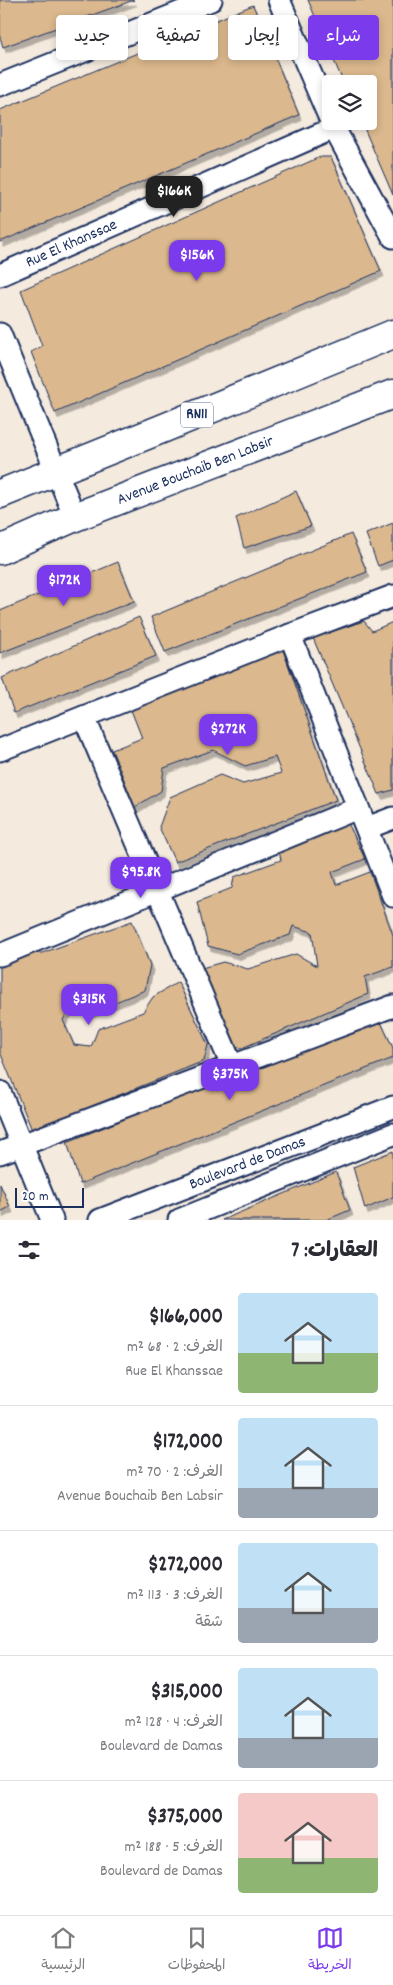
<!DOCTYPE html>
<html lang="ar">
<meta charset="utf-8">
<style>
:root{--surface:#fff;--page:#f2f2f3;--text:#2b2b33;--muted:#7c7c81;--line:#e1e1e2;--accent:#7c3aed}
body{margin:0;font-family:Dekko,"Playpen Sans Arabic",sans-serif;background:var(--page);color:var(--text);direction:rtl;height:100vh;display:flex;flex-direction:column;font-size:19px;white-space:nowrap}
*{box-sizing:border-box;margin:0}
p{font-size:16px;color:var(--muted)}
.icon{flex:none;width:28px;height:28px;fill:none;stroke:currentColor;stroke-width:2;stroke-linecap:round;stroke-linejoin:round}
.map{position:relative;height:1220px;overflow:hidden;direction:ltr}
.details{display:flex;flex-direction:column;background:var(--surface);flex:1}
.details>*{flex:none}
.hud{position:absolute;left:15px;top:15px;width:364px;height:45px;direction:rtl;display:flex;gap:10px}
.buttons{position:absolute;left:322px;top:75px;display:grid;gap:10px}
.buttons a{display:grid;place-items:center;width:55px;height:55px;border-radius:5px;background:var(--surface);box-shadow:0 2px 8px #0003;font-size:25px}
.scale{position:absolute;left:15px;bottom:12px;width:69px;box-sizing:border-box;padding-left:5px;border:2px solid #1b2f5e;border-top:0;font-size:14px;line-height:18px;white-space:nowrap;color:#1b2f5e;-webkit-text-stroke:4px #fff;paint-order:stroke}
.price{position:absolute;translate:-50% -42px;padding:0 11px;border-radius:10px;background:var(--accent);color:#fff;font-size:16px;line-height:32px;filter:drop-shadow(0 1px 2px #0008)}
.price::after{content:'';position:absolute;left:50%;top:30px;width:15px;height:11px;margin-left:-8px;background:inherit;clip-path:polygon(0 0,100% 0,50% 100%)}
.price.current{background:#222;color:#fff}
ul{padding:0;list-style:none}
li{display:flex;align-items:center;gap:15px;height:125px;padding:0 15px}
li+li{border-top:1px solid var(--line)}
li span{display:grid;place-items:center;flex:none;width:140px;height:100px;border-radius:5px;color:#555}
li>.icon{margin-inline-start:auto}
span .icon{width:60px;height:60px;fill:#fffc;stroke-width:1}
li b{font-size:21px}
h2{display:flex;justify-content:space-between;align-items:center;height:60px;padding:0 15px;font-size:21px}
.tag{padding:0 18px;border-radius:5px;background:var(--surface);box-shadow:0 2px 8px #0003;font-size:18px;line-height:45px}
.tag.current{background:var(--accent);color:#fff}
.tab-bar{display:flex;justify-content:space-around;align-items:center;height:70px;border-top:1px solid var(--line);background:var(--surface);font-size:14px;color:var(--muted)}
.tab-bar a{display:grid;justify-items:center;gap:2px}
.tab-bar .current{color:var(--accent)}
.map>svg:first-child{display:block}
.building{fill:#dbb88d;stroke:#1b2f5e;filter:url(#shadow)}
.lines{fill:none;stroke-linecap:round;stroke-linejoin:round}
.street-casing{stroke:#1b2f5e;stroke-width:25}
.primary-casing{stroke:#1b2f5e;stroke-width:31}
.street{stroke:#fff;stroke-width:21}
.primary{stroke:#fff;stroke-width:28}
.labels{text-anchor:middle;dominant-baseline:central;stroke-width:4;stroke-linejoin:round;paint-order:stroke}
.shield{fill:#fff;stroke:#5f6d8e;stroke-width:1}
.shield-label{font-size:15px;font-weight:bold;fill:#1b2f5e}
.street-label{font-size:16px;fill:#1b2f5e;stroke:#fff}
</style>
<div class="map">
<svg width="393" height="1220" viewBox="0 0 393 1220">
<defs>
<filter id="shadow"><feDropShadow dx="3" dy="5.5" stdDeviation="0" flood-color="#0004"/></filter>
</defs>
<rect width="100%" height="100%" fill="#f4eadd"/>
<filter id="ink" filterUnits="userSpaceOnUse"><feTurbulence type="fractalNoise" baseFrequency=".02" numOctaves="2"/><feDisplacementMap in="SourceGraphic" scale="10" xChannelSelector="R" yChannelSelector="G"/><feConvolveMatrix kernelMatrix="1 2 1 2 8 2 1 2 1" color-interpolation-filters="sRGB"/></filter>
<g filter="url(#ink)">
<path class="building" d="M0,0h134l-131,47 -3,-10z
M308,0h85v195l-32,-74h8v-37h-25z
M253,5l46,110 -299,127v-132z
M320,157h11l50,114 -326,142 -24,-61 11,-6 -21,-56z
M296,491l15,35 -67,22 -8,-30z
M393,523v37l-15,6 -12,-32z
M351,534l16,38 -202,80 -14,-35z
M118,562l16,39 -134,52v-42z
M139,617l17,39 -142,57 -12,-35z
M364,621l8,10 21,-9v168l-14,4 -66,-156z
M283,650l53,150 -161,62 -16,-35 11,-30 50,-22 23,9 38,-11 -6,-16 -30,9 -32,-16 -49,18 -3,23 -26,16 -23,-57 30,-12 -11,-28z
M348,823l17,36 -33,13 4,13 34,-13 23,63v32l-28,10 3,17 -126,54 -20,-6 -24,-73 25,-7 25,7 48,-15 21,12 -5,-34 -19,-6 -3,9 -53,19 -29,-8 -11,-44 35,-14 2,-11 47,-17 -3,-14z
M132,921l18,44 -5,25 -54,22 -16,-12 -12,20 11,25 17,2 7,-18 45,-17 10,-15 25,-15 30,63 -4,16 -172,69 -32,-78v-87l26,-12h16z
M379,1018l14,30v10l-313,126 -13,-42z
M393,1151v46l-28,12 -12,-42z
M336,1172l14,38 -24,10h-104z
M0,1184l10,23 -10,5z"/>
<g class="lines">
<defs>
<g id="street">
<path d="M279,0l55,128 59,109"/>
<path d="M0,85l211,-85"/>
<path id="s1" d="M0,275l334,-147"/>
<path d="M0,334l75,183"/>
<path d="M290,635l103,261"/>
<path d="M84,717l148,349"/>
<path d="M0,750l290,-115 103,-39"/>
<path d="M367,828l26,-10"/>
<path d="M0,955l358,-147"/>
<path d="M0,1092l52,128"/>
<path d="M0,1153l393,-147"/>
<path id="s2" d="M100,1220l293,-113"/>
<path d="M179,1220l214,-86"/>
</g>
<g id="primary">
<path d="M0,494l164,-66 229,-94"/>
<path id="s3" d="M0,550l75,-33 318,-123"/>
</g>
</defs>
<use href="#street" class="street-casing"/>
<use href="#primary" class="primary-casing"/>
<use href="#street" class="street"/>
<use href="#primary" class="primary"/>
</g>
</g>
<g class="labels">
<rect class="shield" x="181" y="402.5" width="32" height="25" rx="4"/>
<g class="shield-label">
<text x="197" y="415">RN11</text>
</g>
<g class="street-label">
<text stroke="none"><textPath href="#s1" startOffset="78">Rue El Khanssae</textPath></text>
<text stroke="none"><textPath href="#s3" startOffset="211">Avenue Bouchaib Ben Labsir</textPath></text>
<text stroke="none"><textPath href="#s2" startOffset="158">Boulevard de Damas</textPath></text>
</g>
</g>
</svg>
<div class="buttons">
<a><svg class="icon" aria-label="layers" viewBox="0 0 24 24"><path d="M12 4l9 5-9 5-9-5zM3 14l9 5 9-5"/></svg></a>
</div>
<div class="scale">20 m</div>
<b class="price current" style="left:174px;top:218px">$166K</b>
<b class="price" style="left:197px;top:282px">$156K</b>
<b class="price" style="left:64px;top:607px">$172K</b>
<b class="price" style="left:228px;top:756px">$272K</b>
<b class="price" style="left:141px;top:899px">$95.8K</b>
<b class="price" style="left:89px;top:1026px">$315K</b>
<b class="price" style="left:230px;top:1101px">$375K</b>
<div class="hud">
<a class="tag current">شراء</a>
<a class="tag">إيجار</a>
<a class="tag">تصفية</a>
<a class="tag">جديد</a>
</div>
</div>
<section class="details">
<h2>العقارات: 7<svg class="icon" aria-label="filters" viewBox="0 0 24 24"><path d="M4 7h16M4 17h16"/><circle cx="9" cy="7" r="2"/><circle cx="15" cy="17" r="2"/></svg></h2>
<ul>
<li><span style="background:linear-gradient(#bfe0f5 60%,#8fb573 0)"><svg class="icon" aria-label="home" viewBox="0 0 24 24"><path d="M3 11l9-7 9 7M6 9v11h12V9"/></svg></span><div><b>$166,000</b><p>الغرف: 2 · 68 m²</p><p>Rue El Khanssae</p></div></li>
<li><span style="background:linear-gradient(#bfe0f5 70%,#9aa5b1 0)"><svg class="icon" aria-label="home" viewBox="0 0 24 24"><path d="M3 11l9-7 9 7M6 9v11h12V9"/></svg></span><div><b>$172,000</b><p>الغرف: 2 · 70 m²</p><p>Avenue Bouchaib Ben Labsir</p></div></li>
<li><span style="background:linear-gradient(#bfe0f5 65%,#9aa5b1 0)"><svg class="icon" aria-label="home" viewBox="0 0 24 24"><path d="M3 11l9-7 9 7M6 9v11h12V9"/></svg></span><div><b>$272,000</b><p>الغرف: 3 · 113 m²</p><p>شقة</p></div></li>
<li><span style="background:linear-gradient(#bfe0f5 70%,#9aa5b1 0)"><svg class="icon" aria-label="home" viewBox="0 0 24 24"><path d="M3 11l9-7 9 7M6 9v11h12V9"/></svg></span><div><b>$315,000</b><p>الغرف: 4 · 128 m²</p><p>Boulevard de Damas</p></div></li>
<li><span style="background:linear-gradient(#f6c9c9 65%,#8fb573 0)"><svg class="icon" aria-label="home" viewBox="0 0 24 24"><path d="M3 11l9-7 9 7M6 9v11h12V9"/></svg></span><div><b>$375,000</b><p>الغرف: 5 · 188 m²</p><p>Boulevard de Damas</p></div></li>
</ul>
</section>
<nav class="tab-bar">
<a class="current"><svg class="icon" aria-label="map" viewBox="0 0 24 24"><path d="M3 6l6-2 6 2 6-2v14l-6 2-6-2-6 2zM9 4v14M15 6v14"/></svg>الخريطة</a>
<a><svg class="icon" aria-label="saved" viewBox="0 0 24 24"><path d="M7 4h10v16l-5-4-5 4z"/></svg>المحفوظات</a>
<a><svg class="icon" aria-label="home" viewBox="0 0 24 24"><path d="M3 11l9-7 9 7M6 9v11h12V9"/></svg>الرئيسية</a>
</nav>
